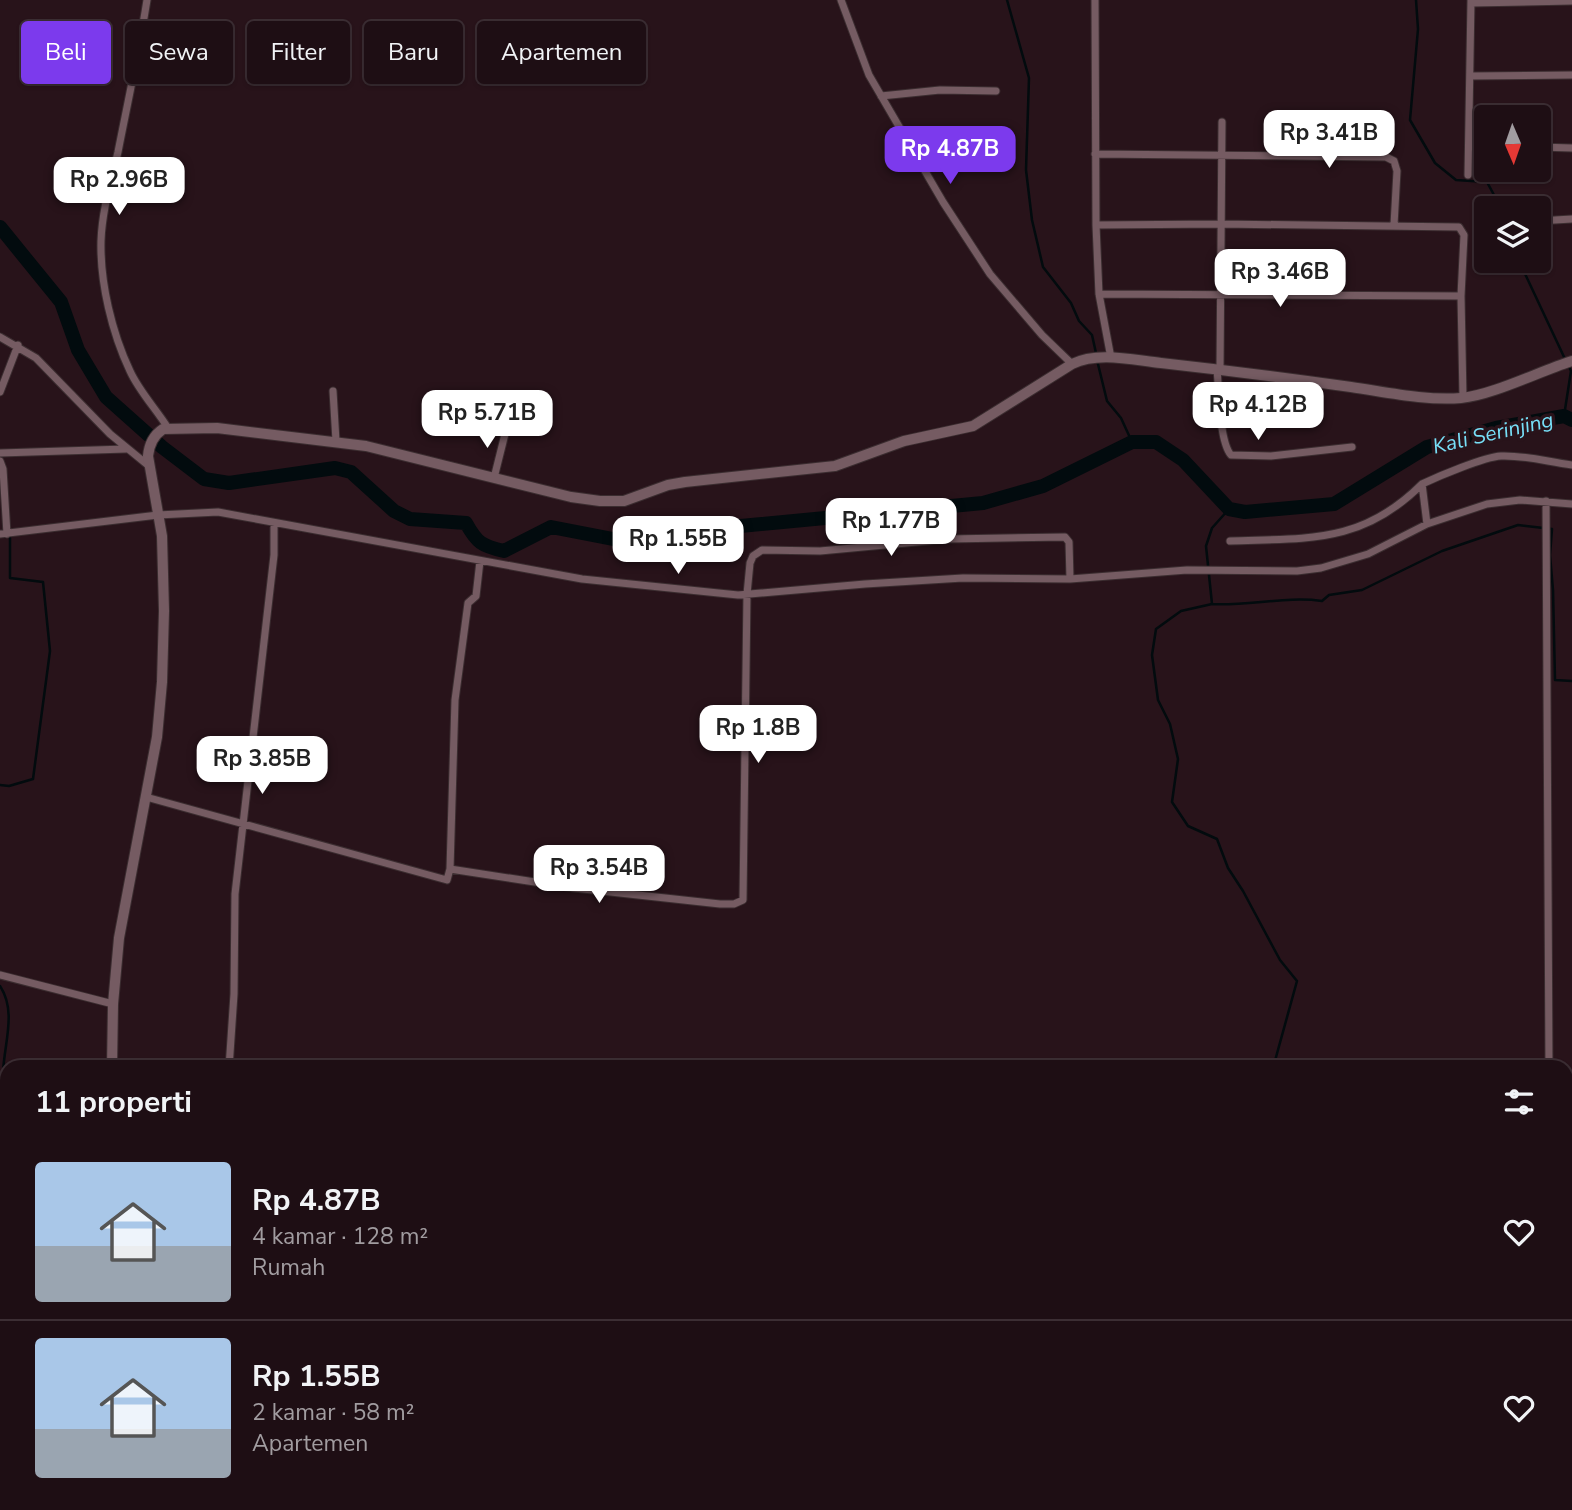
<!DOCTYPE html>
<html lang="id">
<meta charset="utf-8">
<style>
:root{--surface:#1e0e14;--page:#26171d;--text:#f1f3f6;--muted:#a19ca0;--line:#3c2e34;--accent:#7c3aed}
body{margin:0;font-family:"Nunito Sans",sans-serif;background:var(--page);color:var(--text);height:100vh;display:flex;flex-direction:column;font-size:26px;white-space:nowrap}
*{box-sizing:border-box;margin:0}
p{font-size:23px;color:var(--muted)}
.icon{flex:none;width:38px;height:38px;fill:none;stroke:currentColor;stroke-width:2;stroke-linecap:round;stroke-linejoin:round}
.map{position:relative;flex:1;overflow:hidden}
.details{position:absolute;left:0px;top:1060px;width:1573px;height:450px;display:flex;flex-direction:column;background:var(--surface);border-radius:21px 21px 0 0;box-shadow:0 2px 5px #0004,0 0 0 2px var(--line)}
.details>*{flex:none}
.banner{position:absolute;left:21px;top:21px;width:700px;height:63px;display:flex;gap:14px}
.needle{width:46px;rotate:178deg}
.controls{position:absolute;left:1474px;top:105px;display:grid;gap:14px}
.controls a{display:grid;place-items:center;width:77px;height:77px;border-radius:7px;background:var(--surface);box-shadow:0 2px 5px #0004,0 0 0 2px var(--line);font-size:35px}
.price{position:absolute;translate:-50% -60px;padding:0 16px;border-radius:14px;background:#fff;color:#222;font-size:23px;line-height:46px;filter:drop-shadow(0 2px 4px #0008)}
.price::after{content:'';position:absolute;left:50%;top:42px;width:21px;height:16px;margin-left:-10px;background:inherit;clip-path:polygon(0 0,100% 0,50% 100%)}
.price.active{background:var(--accent);color:#fff}
ul{padding:0;list-style:none}
li{display:flex;align-items:center;gap:21px;height:175px;padding:0 35px}
li+li{border-top:2px solid var(--line)}
li span{display:grid;place-items:center;flex:none;width:196px;height:140px;border-radius:7px;color:#555}
li>.icon{margin-inline-start:auto}
span .icon{width:84px;height:84px;fill:#fffc;stroke-width:1}
li b{font-size:30px}
h2{display:flex;justify-content:space-between;align-items:center;height:84px;padding:0 35px;font-size:30px}
.tag{padding:0 24px;border-radius:7px;background:var(--surface);box-shadow:0 2px 5px #0004,0 0 0 2px var(--line);font-size:24px;line-height:63px}
.tag.active{background:var(--accent);color:#fff}
.map>svg:first-child{display:block}
.lines{fill:none;stroke-linecap:round;stroke-linejoin:round}
.stream{stroke:#020b0e;stroke-width:2.5}
.river{stroke:#020b0e;stroke-width:14}
.street-casing{stroke:#3b2d30;stroke-width:9}
.secondary-casing{stroke:#3b2d30;stroke-width:12}
.street{stroke:#755b62;stroke-width:7}
.secondary{stroke:#755b62;stroke-width:10}
.labels{text-anchor:middle;dominant-baseline:central;stroke-width:7;stroke-linejoin:round;paint-order:stroke}
.water-label{font-size:21px;font-style:italic;fill:#77dff7;stroke:#28131a}
</style>
<div class="map">
<svg width="1572" height="1510" viewBox="0 0 1572 1510">
<rect width="100%" height="100%" fill="#28131a"/>
<g class="lines">
<path class="stream" d="M1007,0l22,78 -3,92 6,50 11,47 28,36 8,18 13,14 4,18
M1416,0l2,29 -8,91 25,43 21,17 31,2 14,26
M1519,261l46,98
M1097,360l10,41 14,17 11,24
M1564,416l7,-45 -3,-6
M1229,509l-17,19 -6,18 6,58 -31,7 -25,18 -4,26 6,45 12,24 8,35 -6,43 16,24 29,13 11,29 15,23 37,69 17,21 -24,87
M1212,604c36,2 75,-8 110,-3l7,-6 33,-5 80,-39 76,-26 34,4 -2,26 3,35 2,90 17,1
M0,785l9,1 24,-7 17,-128 -7,-69 -33,-4v-45
M0,986c17,26 4,57 3,87 -1,14 0,42 4,55
M1470,1510l2,-7"/>
<path class="river" d="M0,227l61,75 17,48 28,47 56,50 42,32 25,4 106,-15 16,4 43,39 16,8 56,4c11,20 16,23 38,28l47,-24 93,18 44,-14 295,-28 60,-17 89,-44h24l27,18 46,49 16,3 89,-8 93,-57 69,-19 68,-12 8,4"/>
<defs>
<path id="street" d="M147,0c-8,51 -19,101 -29,152 -7,29 -16,59 -17,89 -1,42 11,92 29,130 9,20 26,38 38,57
M841,0l28,75 74,127 47,72 52,61 30,29
M1095,0l1,225 3,69 12,64
M1471,3l101,-2
M1471,76l101,-1
M881,96l59,-6 56,1
M1470,147h16
M1538,147l34,1
M1095,154l291,3 8,4 3,10 -3,54
M1468,175l3,-175
M1538,221l34,-2
M1096,225l125,-1 238,3 5,8 -3,61 2,102
M1099,294l362,2
M0,337l36,21 74,76 39,32
M1217,369c2,20 2,72 14,86l40,1 81,-9
M1220,369l2,-247
M333,391l3,50
M0,392l18,-47
M0,453l126,-4
M0,461l3,8 4,65
M494,478l12,-48
M1546,501l3,567
M1427,524l-5,-40c17,-8 62,-27 79,-28 24,-1 47,6 71,9
M0,534l158,-19 60,-3 364,67 156,16 127,-11 98,-6 107,1 117,-9 110,1 24,-3 47,-14 59,-30 60,-20 33,-4 52,4
M1230,541c79,-3 132,3 192,-57
M146,797l301,83 3,-11 5,-169 13,-97 8,-7 4,-35
M450,869l124,19 146,16h14l9,-4 4,-306 3,-31 3,-7 9,-6 58,1 129,-12 116,-2 4,5 1,37
M0,975l113,29
M229,1068l5,-74 1,-100 39,-339v-31
M0,1121h7
M0,1262h7
M0,1373l7,1
M0,1479h7
M41,1503v7
M148,1503l1,7
M283,1503l17,7
M1015,1503l4,7
M1551,1503v7
M169,1510l70,-7
M327,1510v-7
M1101,1510l1,-7"/>
<path id="secondary" d="M112,1068l1,-64 6,-66 38,-201 5,-55 2,-71 -2,-75 -14,-80c1,-11 6,-21 15,-27l54,-1 149,18 205,51 29,4h24l44,-16 17,-3 150,-16 69,-25 69,-15 99,-62c26,-13 61,-4 89,-1 63,7 126,15 190,24 35,5 75,14 110,11 32,-3 79,-27 111,-37
M775,1503l6,7"/>
</defs>
<use href="#street" class="street-casing"/>
<use href="#secondary" class="secondary-casing"/>
<use href="#street" class="street"/>
<use href="#secondary" class="secondary"/>
</g>
<g class="labels">
<g class="water-label">
<text transform="translate(1493 433) rotate(-13)">Kali Serinjing</text>
</g>
</g>
</svg>
<div class="controls">
<a><svg class="needle" viewBox="-14 -14 28 28"><path d="M0-13l5 13h-10z" fill="#e53935"/><path d="M0 13l5-13h-10z" fill="#a19ca0"/></svg></a>
<a><svg class="icon" aria-label="layers" viewBox="0 0 24 24"><path d="M12 4l9 5-9 5-9-5zM3 14l9 5 9-5"/></svg></a>
</div>
<b class="price" style="left:1329px;top:170px">Rp 3.41B</b>
<b class="price active" style="left:950px;top:186px">Rp 4.87B</b>
<b class="price" style="left:119px;top:217px">Rp 2.96B</b>
<b class="price" style="left:1280px;top:309px">Rp 3.46B</b>
<b class="price" style="left:1258px;top:442px">Rp 4.12B</b>
<b class="price" style="left:487px;top:450px">Rp 5.71B</b>
<b class="price" style="left:891px;top:558px">Rp 1.77B</b>
<b class="price" style="left:678px;top:576px">Rp 1.55B</b>
<b class="price" style="left:758px;top:765px">Rp 1.8B</b>
<b class="price" style="left:262px;top:796px">Rp 3.85B</b>
<b class="price" style="left:599px;top:905px">Rp 3.54B</b>
<div class="banner">
<a class="tag active">Beli</a>
<a class="tag">Sewa</a>
<a class="tag">Filter</a>
<a class="tag">Baru</a>
<a class="tag">Apartemen</a>
</div>
<section class="details">
<h2>11 properti<svg class="icon" aria-label="filters" viewBox="0 0 24 24"><path d="M4 7h16M4 17h16"/><circle cx="9" cy="7" r="2"/><circle cx="15" cy="17" r="2"/></svg></h2>
<ul>
<li><span style="background:linear-gradient(#a9c7e8 60%,#9aa5b1 0)"><svg class="icon" aria-label="home" viewBox="0 0 24 24"><path d="M3 11l9-7 9 7M6 9v11h12V9"/></svg></span><div><b>Rp 4.87B</b><p>4 kamar · 128 m²</p><p>Rumah</p></div><svg class="icon" aria-label="heart" viewBox="0 0 24 24"><path d="M12 20l-8-8c-3-5 5-10 8-4 3-6 11-1 8 4z"/></svg></li>
<li><span style="background:linear-gradient(#a9c7e8 65%,#9aa5b1 0)"><svg class="icon" aria-label="home" viewBox="0 0 24 24"><path d="M3 11l9-7 9 7M6 9v11h12V9"/></svg></span><div><b>Rp 1.55B</b><p>2 kamar · 58 m²</p><p>Apartemen</p></div><svg class="icon" aria-label="heart" viewBox="0 0 24 24"><path d="M12 20l-8-8c-3-5 5-10 8-4 3-6 11-1 8 4z"/></svg></li>
</ul>
</section>
</div>
